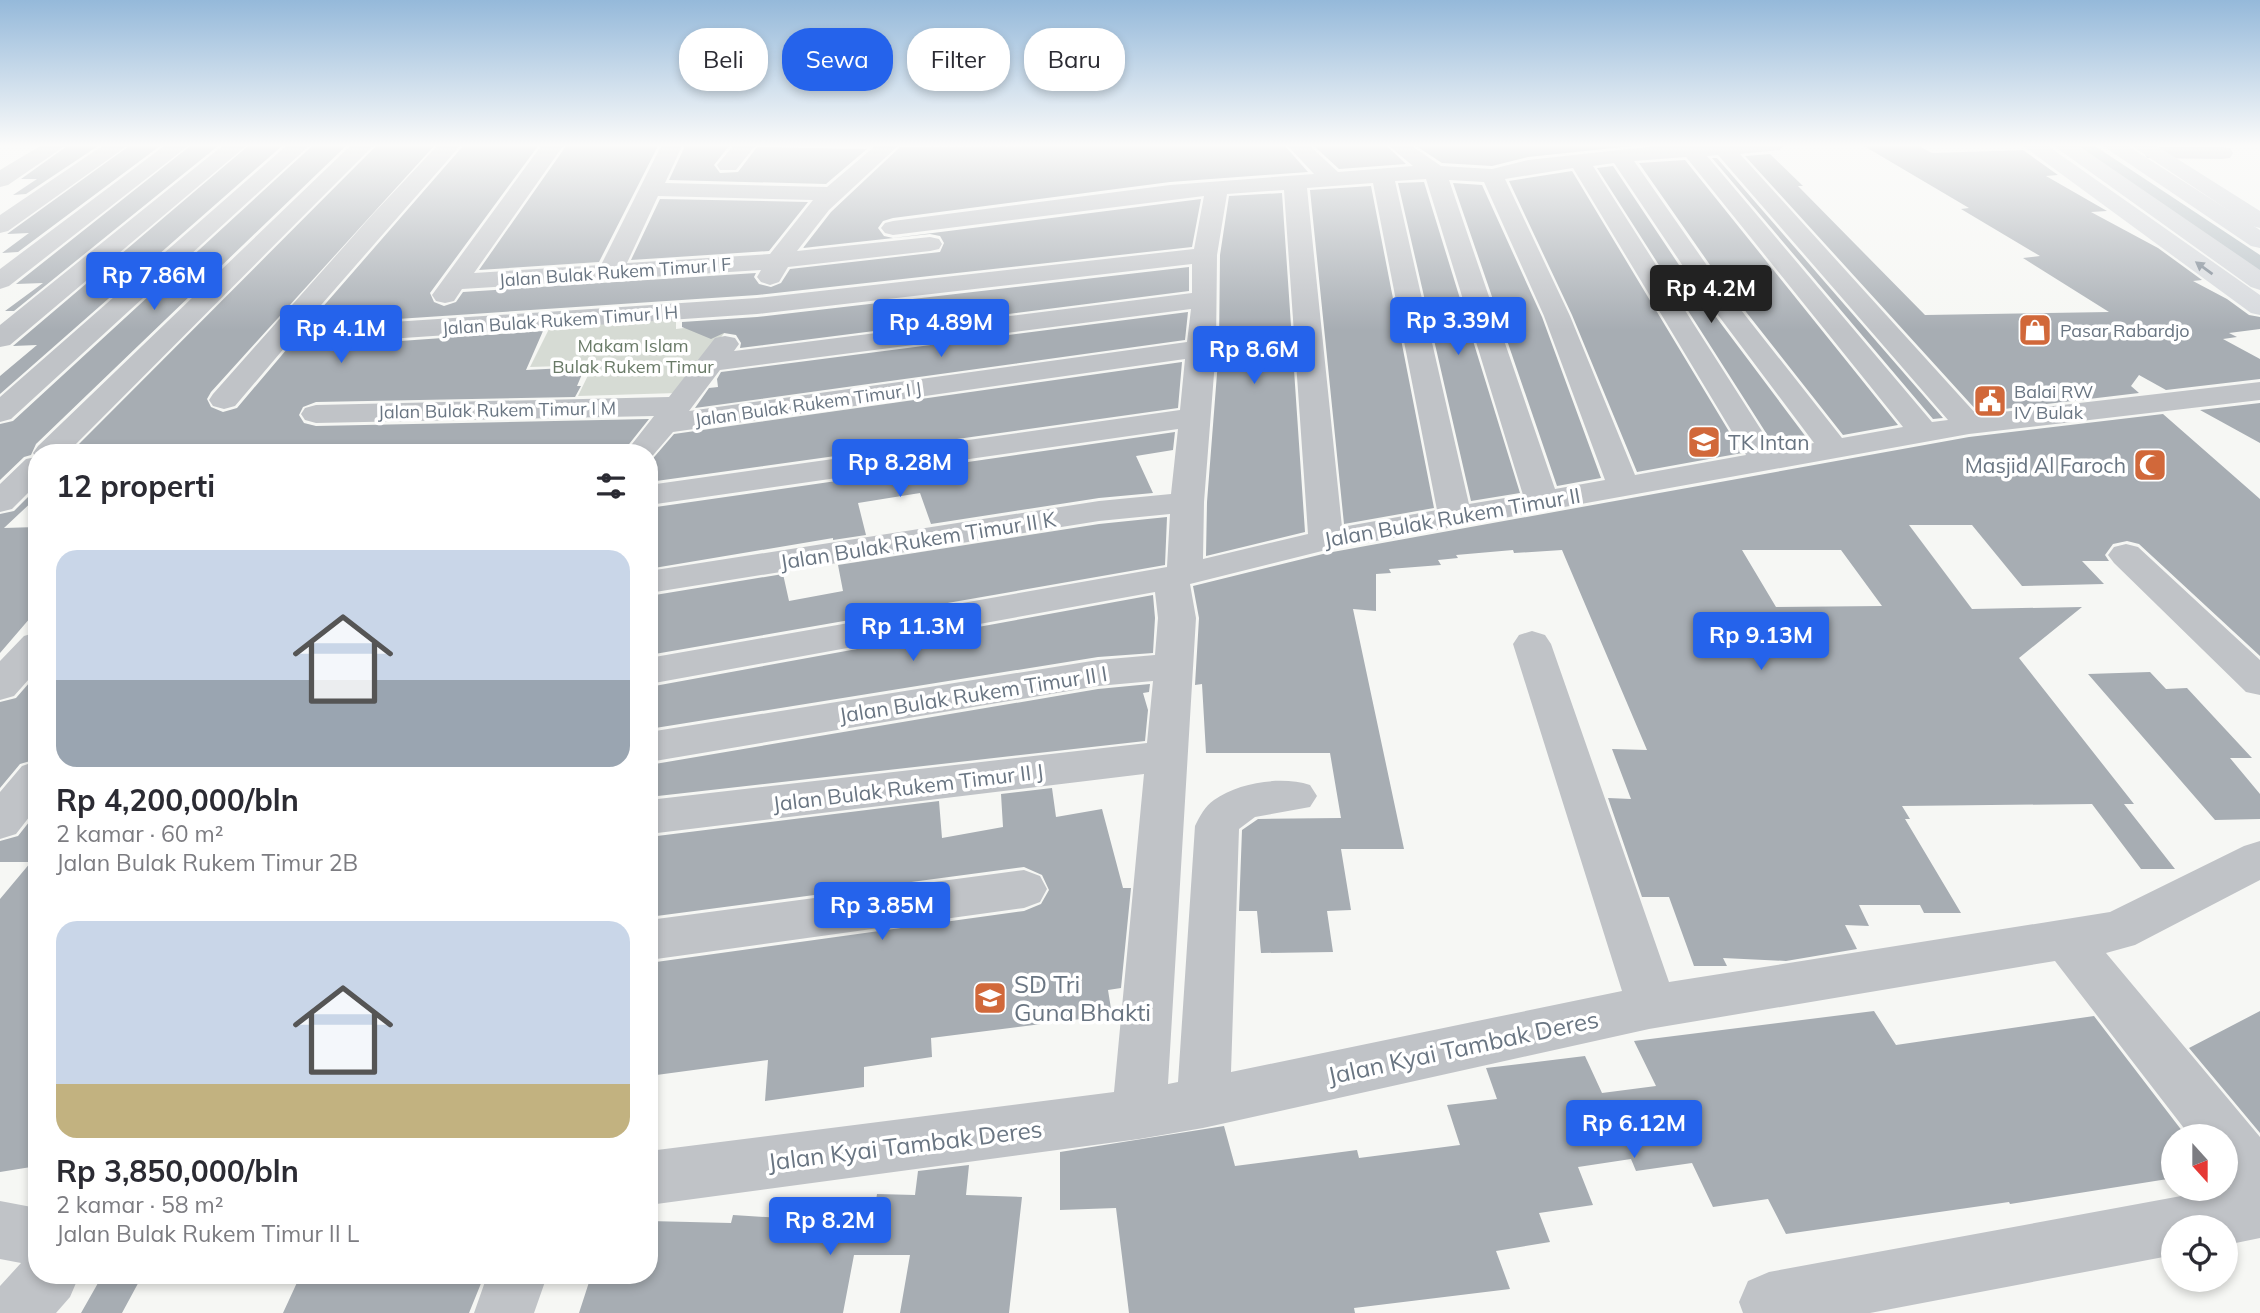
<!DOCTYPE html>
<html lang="id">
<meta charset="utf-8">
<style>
:root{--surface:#fff;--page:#f7f7f7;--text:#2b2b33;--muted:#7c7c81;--accent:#2563eb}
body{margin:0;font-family:Mulish,sans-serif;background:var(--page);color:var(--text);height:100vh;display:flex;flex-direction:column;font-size:26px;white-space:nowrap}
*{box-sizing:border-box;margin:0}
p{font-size:23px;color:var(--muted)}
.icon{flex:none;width:38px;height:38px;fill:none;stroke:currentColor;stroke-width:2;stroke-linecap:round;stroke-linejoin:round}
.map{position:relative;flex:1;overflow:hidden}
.side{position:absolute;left:28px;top:444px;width:630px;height:840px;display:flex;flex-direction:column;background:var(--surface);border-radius:28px;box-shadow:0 4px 10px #0003}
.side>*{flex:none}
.guide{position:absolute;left:679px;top:28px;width:665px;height:63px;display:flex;gap:14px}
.needle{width:46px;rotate:159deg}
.tools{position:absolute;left:2161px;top:1124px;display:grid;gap:14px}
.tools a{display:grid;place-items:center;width:77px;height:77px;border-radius:50%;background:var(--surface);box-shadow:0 4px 10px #0003;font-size:35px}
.price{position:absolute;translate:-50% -60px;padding:0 16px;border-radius:7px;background:var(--accent);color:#fff;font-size:23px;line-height:46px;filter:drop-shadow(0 2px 4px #0008)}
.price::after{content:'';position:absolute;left:50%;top:42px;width:21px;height:16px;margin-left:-10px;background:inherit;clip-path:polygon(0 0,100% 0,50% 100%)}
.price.selected{background:#222;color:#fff}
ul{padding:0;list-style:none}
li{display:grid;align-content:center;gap:14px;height:371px;padding:0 28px}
li span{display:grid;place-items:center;height:217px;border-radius:21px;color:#555}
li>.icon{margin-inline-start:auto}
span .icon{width:126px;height:126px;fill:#fffc;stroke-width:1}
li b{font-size:30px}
h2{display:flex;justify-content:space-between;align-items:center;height:84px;padding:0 28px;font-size:30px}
.chip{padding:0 24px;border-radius:28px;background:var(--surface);box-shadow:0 4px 10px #0003;font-size:24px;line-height:63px}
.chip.selected{background:var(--accent);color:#fff}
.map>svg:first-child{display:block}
.green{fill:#d6dbd4}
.water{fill:#b8c1c6}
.building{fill:#a7adb3;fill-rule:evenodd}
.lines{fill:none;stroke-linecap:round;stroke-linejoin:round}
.minor{fill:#c0c3c7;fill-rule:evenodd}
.major{fill:#d5d8dc;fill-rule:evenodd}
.highway{fill:#d5d8dc;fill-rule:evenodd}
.oneway{fill:#798490}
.labels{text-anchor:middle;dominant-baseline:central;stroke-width:7;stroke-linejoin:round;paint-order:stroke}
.far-street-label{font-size:18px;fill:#697582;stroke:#fff}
.far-poi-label{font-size:18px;fill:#697582;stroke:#fff;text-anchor:start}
.far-park-label{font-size:18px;fill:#697a67;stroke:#fff}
.poi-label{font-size:21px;fill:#697582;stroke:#fff;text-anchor:start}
.street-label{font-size:21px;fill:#697582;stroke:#fff}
.near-poi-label{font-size:24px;fill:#697582;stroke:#fff;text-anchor:start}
.near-street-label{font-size:24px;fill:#697582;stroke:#fff}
</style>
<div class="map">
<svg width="2260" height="1313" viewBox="0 0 2260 1313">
<rect width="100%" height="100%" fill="#f6f7f4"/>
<path class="green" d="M676,314v15l57,-7 -56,71 -99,3 15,-31 -63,2 22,-44z"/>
<path class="water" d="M2074,146h21l165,109v19z"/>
<path class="building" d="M67,146h31l-72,48 -13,1 24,-16h-16z
M129,146h31l-142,106 -16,1 27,-20 -22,1z
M190,146h28l-204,165h-9l38,-28 -27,1z
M248,146h34l-282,248v-18l37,-31 -24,1z
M312,146h34l-310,298 -5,11 -7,2 -24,23v-56l13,-3z
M376,146h58l-223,246 -4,7 4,8 12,5 14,-4 50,-59 256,-18 -17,39 59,-3 -8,19h4l-6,11 -259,5 -13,5 -4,8 5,8 12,3 333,-7 -27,34h-552z
M463,146h75l-108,147 4,9 10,4 12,-4 7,-10 293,-19 -2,4 5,7 12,3 10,-4 9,-14 150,-17 4,-9 -4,-7 -10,-2 -127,14 28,-36 69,-65 385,-1 23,26 -138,10 -277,36 -10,3 -5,7 6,8 9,2 308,-39 -9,48 -435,48 -450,30z
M566,146h92l-59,116 -120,8z
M685,146h44l-15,19 6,8 18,-1 19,-25 110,2 -41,35 -157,-4z
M1314,146h73l19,18 -67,5z
M1416,146h217l-105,11 -36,9 -50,-3z
M1864,146h55l13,7 91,-3 35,25 -12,1 61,35 -16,1 67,36 44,32 -9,1 34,18 22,16 11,2v12l-31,4 8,4 -14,2 37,20v20l-94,11 -27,-15 -8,11 8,7 -161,19 -233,-256 25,-2 33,32h-5l127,129 184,-3 -86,-54 17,-2 -79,-47 8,-1z
M1712,158h5l226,260 -10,1z
M1685,160l213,265 -55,10 -126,-160 -78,-112z
M1613,166l82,123 114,152 -34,6 -178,-279z
M1572,171l170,282 -105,19 -65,-157 -63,-134z
M1424,182l96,311 -49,8 -73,-318z
M1453,183l29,2 60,132 59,161 -44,8z
M1371,186l63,322 -90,16 -34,-334z
M1282,193l23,339 -99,24 1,-54 12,-154 1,-93 9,-59z
M660,199l148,3 -39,49 -138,9z
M1189,267v24l-449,57 1,-5 -5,-8 -12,-2 -13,6 -29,-12v-5l75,-5z
M1188,312l-3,28 -490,68 14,-20 9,-1 -1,-8 4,-7z
M1182,362l-4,46 -529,74v-19l25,-29z
M2260,403v40l-60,-33z
M2163,414l97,85v157l-121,-112 -12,-3 -14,3 -8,11 4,6h-27l22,23 -82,2 -50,-61h-63l63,84 110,-2 -63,51 115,146h-10l51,65h-34l-49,-65 -190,2 8,13h-5l56,94h-37l-4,-8h-61l10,21 -24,-1 12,24 -71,12 -63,-3 4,8h-33l-25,-69h-27l-34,-99 23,1 -19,-50 35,1 -85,-200 -48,3 -1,-3 -57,5 2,3 -20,2 3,5 -52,4 2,4 -15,1v37l-23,-2 51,240h-63l10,61 -24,1 6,41 -72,1 -4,-42h-18l3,-81 16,-11 83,-1 -11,-65h-124l-4,-69 -7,1 4,-67 -6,-32 134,-33 642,-116zM1742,550h99l41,56 -106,1z
M1175,432l-2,18 -37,6 17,37 -54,5 -168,26 -11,-31 -62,10 8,32 -33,5v-2l-179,30 -5,-60z
M37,488v9l-33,31 33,-1v83l-37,43v-139l14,-3z
M1167,517l-2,48 -516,90v-59l134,-22 6,27 54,-10 -5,-26 261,-41z
M1153,595l2,23 -2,35 -55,4 -449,72v-42z
M2150,672l16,17 21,-1 65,70h-22l30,36v25l-45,1 -127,-146z
M37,674v85l-17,5 -20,24v-86l16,-4z
M1150,684l-1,8 -6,1 5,17 -3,31 -496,56v-32l449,-76z
M1052,788l4,29 46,-8 21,79h8l-10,100 -13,2 4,25 -181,23 1,19 -68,10v20l-99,14 3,-41 -119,16v-113l375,-52 17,-7 8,-14 -7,-15 -18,-8 -375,50v-80l290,-36 3,37 61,-11 -2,-33z
M37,812v343l-6,12 -31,5v-273l31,-37h-31v-21l18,-5z
M1874,1011l22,34 198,-29 92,120h-12v42l-164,26 -1,-2 -223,32 -18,-35 -55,8 -21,-44 -56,8 -5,-12 -53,8 15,38 -54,8 11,29 -54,9 14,38 -156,19 1,5h-226l-13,-105 -56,2v-58l164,-26 11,40 122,-16 2,8 101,-13 -13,-40 50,-6 -11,-31 99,-12 17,37 54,-7 -22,-45z
M2260,1011v122l-71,-85z
M969,1165l-3,30 56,2 -13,116h-109l10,-58h-56l-11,58h-264l12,-37h58v-55l82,2 2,-8 63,4 2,-7 76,1 3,-19 38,1 3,-24z
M102,1276h40l-20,37h-41z
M300,1276h184l-15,37h-186z"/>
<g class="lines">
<path class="minor" d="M40,146h25l-57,39 -8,2v-17z
M102,146h25l-119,85 -8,2v-18z
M164,146h24l-179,140 -9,3v-20z
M222,146h24l-236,199 -10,2v-22z
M286,146h23l-298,273 -11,3v-25z
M350,146h23l-306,307h-30v31l-25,25 -12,3v-28l26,-25 10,-2 -3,-4 5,-7z
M437,146h23l-159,182 456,-30 437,-49 10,-53 -311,39 -8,-2 -4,-5 4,-5 8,-2 277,-36 144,-11 -26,-28h22l28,26 75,-6 -24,-20h23l29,20 51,3 36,-9 127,-14h128l-3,4 -40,4 237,261 283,-33v18l-291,34 -643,116 -136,34 6,34 -28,466 10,-2 17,-256c5,-10 10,-20 19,-26 25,-18 68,-24 96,-15l7,11 -7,11 -55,10 -16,12 -8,243 391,-81 -109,-347 6,-9 13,-4 13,4 6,9 118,338 441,-70 134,-66 16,-5v39l-125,65 -29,8 154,184v101l-34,7v-18h-52v28l-304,58h-127l-4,-11 9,-21 21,-9 461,-85 -4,-6v-45h-36l-135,-175 -406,68 -446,99 -64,11 -490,66v-54l465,-59 30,-318 -495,60v-34l498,-57 6,-62 -55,5 -449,76v-30l449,-72 57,-5 3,-37 -3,-26 -506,92v-26l518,-91 3,-53 -71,7 -450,72v-22l450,-70 72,-7 7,-65 -529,76v-20l531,-75 5,-51 -512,73 -24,28v-7h-24l29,-37 -338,7 -11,-3 -4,-6 4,-6 11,-3 353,-8 46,-59 10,-2 10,2 4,6 -5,7 458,-58v-29l-435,50 -471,32 -51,60 -11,3 -11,-3 -4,-6 4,-6 159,-179zM1718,155l230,265 -16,2 -225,-266zM1686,157l217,270 -61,11 -127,-161 -81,-116zM1614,163l83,124 117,156 -40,7 -181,-284zM1573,168l173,287 -111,20 -65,-159 -65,-137zM1426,179l97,316 -54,9 -74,-323zM1449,180l35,2 60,134 61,164 -50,9zM1373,183l64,327 -95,17 -35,-339zM1284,190l24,344 -105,25 1,-57 12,-154 1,-93 10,-61zM1191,309l-4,33 -498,69 31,-41z
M541,146h22l-89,127 127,-8 60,-119h21l-17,37 162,4 48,-41h23l-69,64 -32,41 133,-14 9,2 3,5 -3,5 -9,2 -142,16 -9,15 -9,3 -9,-3 -4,-5 4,-7 -299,19 -8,12 -9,2 -9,-2 -4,-6zM658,196l155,4 -43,54 -143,9z
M733,146h22l-19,24h-16l-3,-5z
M2155,147h67l8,1 3,5 -3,5 -8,1 -75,-1 -3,-5 3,-5z
M2126,544l12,3 122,113v35l-14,-3 -132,-129 -6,-8 6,-8z
M37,632v38l-23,26 -14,4v-39l24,-25z
M37,761v46l-21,27 -16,5v-47l22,-26z
M1024,870l16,6 7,13 -7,13 -16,6 -375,52v-40z
M0,1201l37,7v68h42l-9,21 -14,16h-56v-27l21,-23 -21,-4z
M487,1276h60l-13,37h-60z"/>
<path class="major" d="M2023,146h25l212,149v20l-9,-2z
M2132,146h25l103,65v17l-8,-2z"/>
<path class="highway" d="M2054,146h25l181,124v20l-9,-3z
M2103,146h25l132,84v18l-9,-2z"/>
</g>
<defs><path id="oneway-solid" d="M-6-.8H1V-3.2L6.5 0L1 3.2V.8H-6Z" transform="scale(1.75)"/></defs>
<use class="oneway" href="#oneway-solid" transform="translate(2204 268) rotate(-144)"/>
<linearGradient id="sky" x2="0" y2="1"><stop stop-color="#95b9da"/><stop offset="0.44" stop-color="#fbfbfa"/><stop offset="1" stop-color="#fbfbfa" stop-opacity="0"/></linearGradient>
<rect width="2260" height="330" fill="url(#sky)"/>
<defs>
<symbol id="shop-square" viewBox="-11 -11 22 22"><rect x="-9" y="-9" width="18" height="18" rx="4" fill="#d1683a" stroke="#fff"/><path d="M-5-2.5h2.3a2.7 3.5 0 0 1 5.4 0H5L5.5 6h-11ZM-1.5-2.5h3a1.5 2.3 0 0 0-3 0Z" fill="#fff"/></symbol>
<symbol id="civic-square" viewBox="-11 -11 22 22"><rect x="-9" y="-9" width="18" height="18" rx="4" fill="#d1683a" stroke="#fff"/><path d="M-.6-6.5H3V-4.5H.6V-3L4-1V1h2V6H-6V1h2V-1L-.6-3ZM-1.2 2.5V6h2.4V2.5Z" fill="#fff"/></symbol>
<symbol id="school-square" viewBox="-11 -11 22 22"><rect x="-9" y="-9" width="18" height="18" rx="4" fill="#d1683a" stroke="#fff"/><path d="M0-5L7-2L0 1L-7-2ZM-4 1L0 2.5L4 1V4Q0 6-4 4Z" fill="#fff"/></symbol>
<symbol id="mosque-square" viewBox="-11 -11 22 22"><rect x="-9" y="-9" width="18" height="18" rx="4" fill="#d1683a" stroke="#fff"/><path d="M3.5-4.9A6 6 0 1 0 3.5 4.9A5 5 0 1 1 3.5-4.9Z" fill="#fff"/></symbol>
</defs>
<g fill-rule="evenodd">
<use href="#shop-square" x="2016" y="311" width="38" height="38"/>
<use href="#civic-square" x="1971" y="382" width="38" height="38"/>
<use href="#school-square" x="1685" y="423" width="38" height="38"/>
<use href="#mosque-square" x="2131" y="446" width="38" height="38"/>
<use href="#school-square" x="971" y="979" width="38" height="38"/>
</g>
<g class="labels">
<g class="far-street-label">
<text transform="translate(615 272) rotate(-4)">Jalan Bulak Rukem Timur I F</text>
<text transform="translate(560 320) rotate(-4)">Jalan Bulak Rukem Timur I H</text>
<text transform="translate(808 404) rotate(-8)">Jalan Bulak Rukem Timur I J</text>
<text transform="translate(497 410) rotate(-1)">Jalan Bulak Rukem Timur I M</text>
</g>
<g class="far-poi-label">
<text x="2060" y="330">Pasar Rabardjo</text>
<text x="2014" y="391">Balai RW<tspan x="2014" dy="21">IV Bulak</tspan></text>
</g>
<g class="far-park-label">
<text x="633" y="345">Makam Islam<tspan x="633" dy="21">Bulak Rukem Timur</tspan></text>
</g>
<g class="poi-label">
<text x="1728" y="442">TK Intan</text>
<text x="2126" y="465" text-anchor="end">Masjid Al Faroch</text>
</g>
<g class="street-label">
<text transform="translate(1452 517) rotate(-10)">Jalan Bulak Rukem Timur II</text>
<text transform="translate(918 540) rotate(-9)">Jalan Bulak Rukem Timur II K</text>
<text transform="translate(973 694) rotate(-9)">Jalan Bulak Rukem Timur II I</text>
<text transform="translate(908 787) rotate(-7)">Jalan Bulak Rukem Timur II J</text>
</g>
<g class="near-poi-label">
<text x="1014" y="984">SD Tri<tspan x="1014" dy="28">Guna Bhakti</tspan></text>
</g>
<g class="near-street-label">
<text transform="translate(1463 1047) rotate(-12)">Jalan Kyai Tambak Deres</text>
<text transform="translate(905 1145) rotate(-7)">Jalan Kyai Tambak Deres</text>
</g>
</g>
</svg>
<div class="tools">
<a><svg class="needle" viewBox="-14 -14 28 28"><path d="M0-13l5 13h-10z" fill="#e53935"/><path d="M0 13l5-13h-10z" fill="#7c7c81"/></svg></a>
<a><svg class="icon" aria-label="locate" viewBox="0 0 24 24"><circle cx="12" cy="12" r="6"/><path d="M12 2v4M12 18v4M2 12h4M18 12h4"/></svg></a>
</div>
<b class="price" style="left:154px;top:312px">Rp 7.86M</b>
<b class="price selected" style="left:1711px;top:325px">Rp 4.2M</b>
<b class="price" style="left:1458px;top:357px">Rp 3.39M</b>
<b class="price" style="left:941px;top:359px">Rp 4.89M</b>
<b class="price" style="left:341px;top:365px">Rp 4.1M</b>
<b class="price" style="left:1254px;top:386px">Rp 8.6M</b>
<b class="price" style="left:900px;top:499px">Rp 8.28M</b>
<b class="price" style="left:913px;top:663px">Rp 11.3M</b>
<b class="price" style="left:1761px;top:672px">Rp 9.13M</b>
<b class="price" style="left:882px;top:942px">Rp 3.85M</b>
<b class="price" style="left:1634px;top:1160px">Rp 6.12M</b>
<b class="price" style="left:830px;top:1257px">Rp 8.2M</b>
<div class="guide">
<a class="chip">Beli</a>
<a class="chip selected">Sewa</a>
<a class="chip">Filter</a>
<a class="chip">Baru</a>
</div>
<section class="side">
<h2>12 properti<svg class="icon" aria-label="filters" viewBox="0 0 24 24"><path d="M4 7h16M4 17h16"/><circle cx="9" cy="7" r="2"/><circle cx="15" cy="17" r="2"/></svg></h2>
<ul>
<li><span style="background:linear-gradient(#c9d6e8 60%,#9aa5b1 0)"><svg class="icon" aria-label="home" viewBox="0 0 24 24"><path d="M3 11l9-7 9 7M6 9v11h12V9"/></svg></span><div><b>Rp 4,200,000/bln</b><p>2 kamar · 60 m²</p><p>Jalan Bulak Rukem Timur 2B</p></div></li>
<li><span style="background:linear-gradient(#c9d6e8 75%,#c2b280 0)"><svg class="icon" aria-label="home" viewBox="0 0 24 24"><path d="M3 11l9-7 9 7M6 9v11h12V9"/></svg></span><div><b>Rp 3,850,000/bln</b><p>2 kamar · 58 m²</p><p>Jalan Bulak Rukem Timur II L</p></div></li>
</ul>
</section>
</div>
